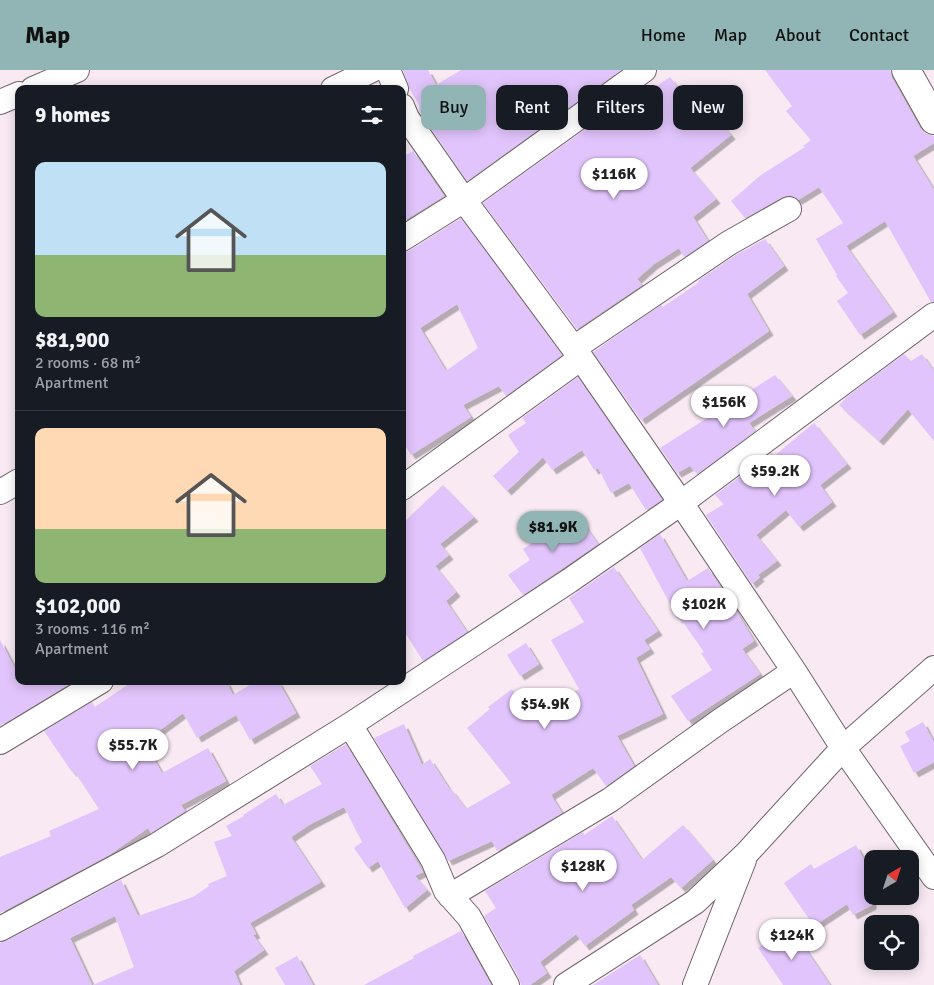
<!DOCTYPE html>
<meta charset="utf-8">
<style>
:root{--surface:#171b24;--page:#242831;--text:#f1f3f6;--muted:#9ea1a6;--line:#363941;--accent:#91b4b4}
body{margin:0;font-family:Signika,sans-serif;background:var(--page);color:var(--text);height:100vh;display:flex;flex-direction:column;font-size:19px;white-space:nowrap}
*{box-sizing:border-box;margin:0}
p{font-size:16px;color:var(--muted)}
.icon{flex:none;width:28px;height:28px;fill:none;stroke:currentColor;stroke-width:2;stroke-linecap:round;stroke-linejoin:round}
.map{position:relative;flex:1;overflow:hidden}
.details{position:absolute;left:15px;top:15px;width:391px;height:600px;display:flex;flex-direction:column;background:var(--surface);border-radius:10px;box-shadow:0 2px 12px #0003}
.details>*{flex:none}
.guide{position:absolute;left:421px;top:15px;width:438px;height:45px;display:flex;gap:10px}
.needle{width:32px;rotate:39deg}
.fabs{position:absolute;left:864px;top:780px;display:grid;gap:10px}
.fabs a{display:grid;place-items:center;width:55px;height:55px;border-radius:10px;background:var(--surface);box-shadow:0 2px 12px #0003;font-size:25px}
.price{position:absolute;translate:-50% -42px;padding:0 11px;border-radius:18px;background:#fff;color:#222;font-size:16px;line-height:32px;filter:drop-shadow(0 1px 2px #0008)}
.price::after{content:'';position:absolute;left:50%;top:30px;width:15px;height:11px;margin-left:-8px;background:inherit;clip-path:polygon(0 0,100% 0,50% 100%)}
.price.current{background:var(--accent);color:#111}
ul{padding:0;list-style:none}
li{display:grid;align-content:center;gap:10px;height:265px;padding:0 20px}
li+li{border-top:1px solid var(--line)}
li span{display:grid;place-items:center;height:155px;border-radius:10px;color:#555}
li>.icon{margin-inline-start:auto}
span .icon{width:90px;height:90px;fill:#fffc;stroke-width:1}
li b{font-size:21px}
h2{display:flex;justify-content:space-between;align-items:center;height:60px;padding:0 20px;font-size:21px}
.pill{padding:0 18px;border-radius:10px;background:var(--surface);box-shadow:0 2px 12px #0003;font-size:18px;line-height:45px}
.pill.current{background:var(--accent);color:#111}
header{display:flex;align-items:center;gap:30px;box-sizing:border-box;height:70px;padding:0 25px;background:var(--accent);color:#111}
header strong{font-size:24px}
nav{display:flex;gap:28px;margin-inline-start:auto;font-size:18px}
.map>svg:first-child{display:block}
.building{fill:#e1c4fb;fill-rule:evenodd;filter:url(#shadow)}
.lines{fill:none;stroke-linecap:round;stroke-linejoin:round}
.street-casing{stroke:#70636c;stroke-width:26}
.secondary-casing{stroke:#70636c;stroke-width:30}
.street{stroke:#fff;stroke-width:24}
.secondary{stroke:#fff;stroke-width:28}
</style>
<header>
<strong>Map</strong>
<nav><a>Home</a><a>Map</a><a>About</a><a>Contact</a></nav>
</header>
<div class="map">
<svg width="934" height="915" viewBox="0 0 934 915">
<defs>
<filter id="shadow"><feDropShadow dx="4.5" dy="4.5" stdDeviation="0" flood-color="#0004"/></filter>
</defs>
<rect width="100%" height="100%" fill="#f8e9f3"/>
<path class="building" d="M403,0h25l8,15 25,-15h160l-154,111 -48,-70v-6l-10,-17z
M765,0h125l2,8 28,50 6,6 8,2v7l-21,13 21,34v112h-3l-46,-81 -39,25 47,66 -33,23 -23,-34 11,-8 -12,-17 1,-1 -21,-36 27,-16 -24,-36 -21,13 -8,-5 -8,2 -37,21 -14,-17 30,-26 44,-28 -2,-1 8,-6 -25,-29 6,-5z
M670,7l13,17 9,-7 39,48 -41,33 26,31 -23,18 15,24 -24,16 -5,-9 -25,16 -17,15 5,6 -65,44 -94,-126 154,-111 3,5z
M413,81l31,45 -42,26v-65z
M461,148l101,137 -56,41 -7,-10 -36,19 8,12 -60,38 -9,-14v-188l7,-2zM457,234l21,44 -32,23 -26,-43z
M765,169l19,27 -37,28 22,37 -128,89 -48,-68 68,-47 2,2 35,-24 1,-3 37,-25z
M904,284l7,7 11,-7 12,17v70l-26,-32 -29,32 -40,-36 9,-9z
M775,305l17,21 -43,27 6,8 -58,43 -7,-8 -13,7 -17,-25z
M578,307l84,123 -16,10 -17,-27 -18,10 -13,-25 -4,2 -12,-20 -30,20 -9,-13 -36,34 -14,-15 26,-24 -11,-17 18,-12 -4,-5z
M814,353l33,41 -27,21 12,17 -33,25 -13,-17 -30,25 21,26 -19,14 2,2 -8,7 -46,-69 18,-11 -9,-9 57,-42 2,3z
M443,415l31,32 -34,27 9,11 -14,11 21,26 -10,9 21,31 -44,29 -21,-33v-104z
M576,443l22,31 -75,51 -15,-20 22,-15 -7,-11z
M660,464l27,47 21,-13 24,36 22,37 -12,8 18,25 -72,47 -17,-25 41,-26 -11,-17 3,-1 -24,-34 -2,1 -38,-71z
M614,497l44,64 -14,9 6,9 -14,9 27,56 -46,22 17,30 -28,20 -13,-18 -42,27 11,18 -65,38 -5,-10 -44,20 -74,-123 30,-14 18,41 8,-6 20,31 1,-1 15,20 45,-26 -44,-55 23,-19 -2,-2 24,-18 23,29 44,-29 -28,-49 33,-18 -15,-24z
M0,570l19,36v5h55l-74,45z
M526,573l13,21 -19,12 -13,-21z
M133,611h93l7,14 23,-14h22l18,32 -46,27 -14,-25 -39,23 -14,-25 -39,29 18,31 46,-25 18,33 -45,24 4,6 -34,22 -3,-5 -39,27 -109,58v-56l51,-21 -2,-5 50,-22 -25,-38 -2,1 -28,-41 48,-29 3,5z
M923,652l11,20v20l-20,11 -14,-27 10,-5 -5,-9z
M346,674l77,128 -8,4 12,14 -22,18 -27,-47 -10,7 -14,-20 8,-6 -18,-35 -35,18 -18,12 30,45 -71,41 6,11 -3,1 11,15 -30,21 6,14h-147l41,-18 -19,-51 -45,22 22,47h-92v-42l6,-2 115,-61 17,36 55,-19 16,-11 -1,-2 19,-8 -13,-34 18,-6 -6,-10 18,-10 -1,-1 33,-21 7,11 39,-21 -12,-18z
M612,746l30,44 41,-35 30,35 -32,28 -10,-11 -40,28 3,5 -49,36 -9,-12 -36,28 7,11 -17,12h-9l-2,-7 -35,-62 12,-8 -11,-17 98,-59 1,3z
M856,775l16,30v30l-19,10 -6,-11 -33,22 -30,-43 27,-19 3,5z
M790,856l40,59h-47l-25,-37z
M461,861l30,54h-127l50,-27 -1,-2z
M640,885l18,30h-65z
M297,886l16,29h-28l-10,-17z"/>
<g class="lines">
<defs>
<path id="street" d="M388,0l8,19
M33,19l44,-19
M333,19l39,-19
M0,32l19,-8
M402,36l5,12 57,82 117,158 100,145 113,168 49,77 91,129
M402,169l62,-39 180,-130
M574,278l155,-105 60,-34
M402,418l179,-130
M0,422l19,-11
M350,655l83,135 13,31 23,26 38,68
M0,672l101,-61
M450,826l160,-96 110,-79 74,-50
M0,859l157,-84 193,-120 219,-144 112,-78 253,-188
M566,915l129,-83 51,-48 97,-106 91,-80
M695,915l49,-125"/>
<path id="secondary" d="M906,0l28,50"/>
</defs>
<use href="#street" class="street-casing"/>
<use href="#secondary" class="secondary-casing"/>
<use href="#street" class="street"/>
<use href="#secondary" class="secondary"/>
</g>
</svg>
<div class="fabs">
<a><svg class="needle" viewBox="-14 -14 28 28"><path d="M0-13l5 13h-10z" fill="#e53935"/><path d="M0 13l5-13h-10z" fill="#9ea1a6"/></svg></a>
<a><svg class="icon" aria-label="locate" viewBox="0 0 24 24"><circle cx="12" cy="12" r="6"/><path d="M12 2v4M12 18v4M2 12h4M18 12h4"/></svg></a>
</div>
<b class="price" style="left:614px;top:130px">$116K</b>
<b class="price" style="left:724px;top:358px">$156K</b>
<b class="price" style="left:775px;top:427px">$59.2K</b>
<b class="price current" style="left:553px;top:483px">$81.9K</b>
<b class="price" style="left:704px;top:560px">$102K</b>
<b class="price" style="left:545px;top:660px">$54.9K</b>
<b class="price" style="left:133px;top:701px">$55.7K</b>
<b class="price" style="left:583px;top:822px">$128K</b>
<b class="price" style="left:792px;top:891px">$124K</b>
<div class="guide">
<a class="pill current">Buy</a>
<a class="pill">Rent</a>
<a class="pill">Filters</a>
<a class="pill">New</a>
</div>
<section class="details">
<h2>9 homes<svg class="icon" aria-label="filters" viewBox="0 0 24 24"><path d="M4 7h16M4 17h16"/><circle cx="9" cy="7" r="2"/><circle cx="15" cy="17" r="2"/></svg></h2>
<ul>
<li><span style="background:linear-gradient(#bfe0f5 60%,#8fb573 0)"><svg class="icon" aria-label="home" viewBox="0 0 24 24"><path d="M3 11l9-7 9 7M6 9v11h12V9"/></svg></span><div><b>$81,900</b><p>2 rooms · 68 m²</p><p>Apartment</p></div></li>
<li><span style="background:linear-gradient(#ffd9b3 65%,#8fb573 0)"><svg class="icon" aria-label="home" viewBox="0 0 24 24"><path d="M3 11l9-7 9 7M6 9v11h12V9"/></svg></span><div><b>$102,000</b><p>3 rooms · 116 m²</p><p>Apartment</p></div></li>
</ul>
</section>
</div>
